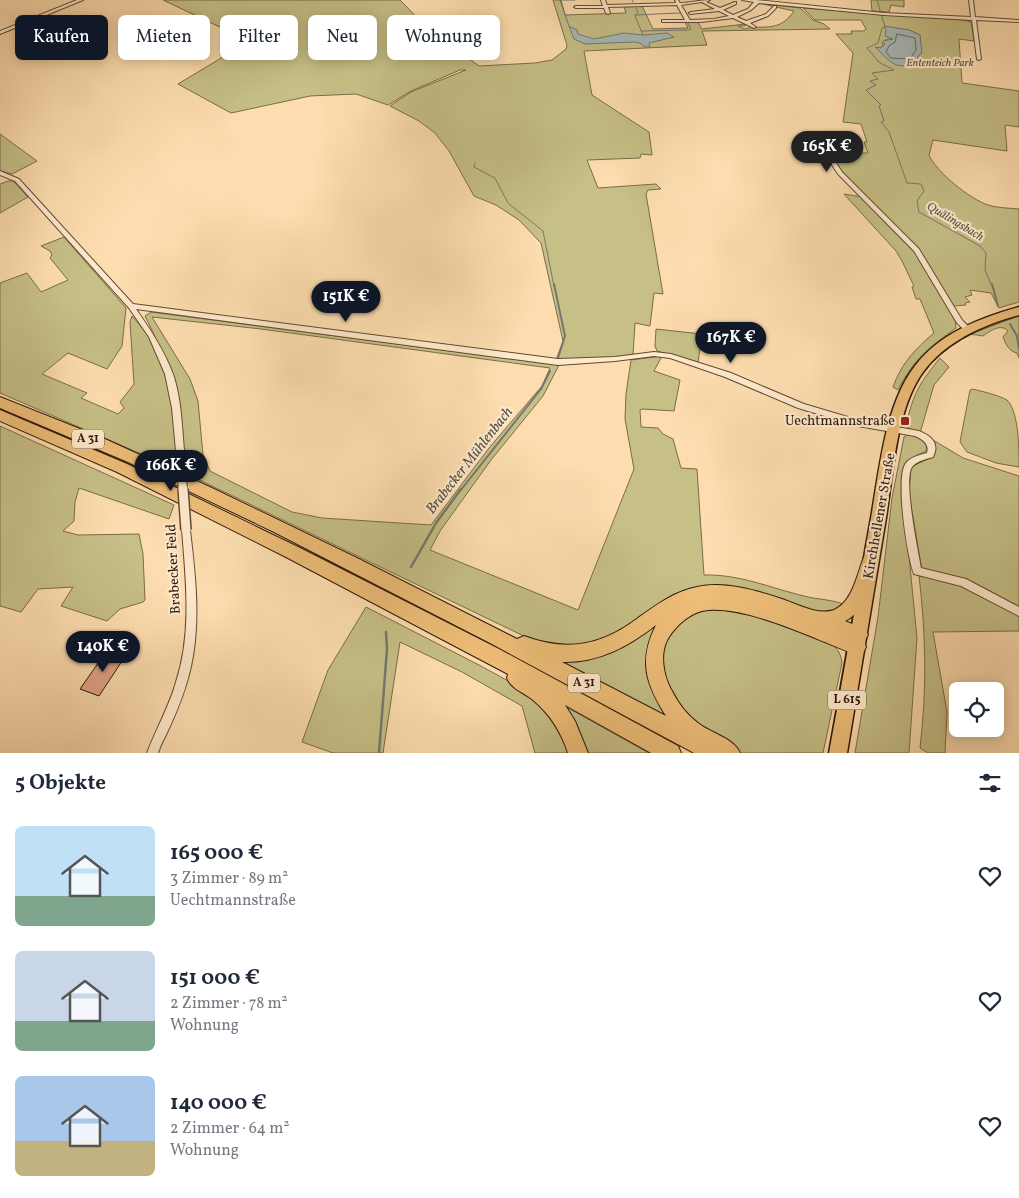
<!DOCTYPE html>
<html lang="de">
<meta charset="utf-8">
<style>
:root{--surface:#fff;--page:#f2f2f3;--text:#1f2937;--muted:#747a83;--accent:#111827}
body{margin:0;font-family:Vollkorn,serif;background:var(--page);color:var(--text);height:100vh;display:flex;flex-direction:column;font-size:19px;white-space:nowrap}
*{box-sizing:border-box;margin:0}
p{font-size:16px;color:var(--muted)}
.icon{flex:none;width:28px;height:28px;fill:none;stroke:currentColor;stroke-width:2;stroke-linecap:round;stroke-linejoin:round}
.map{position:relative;height:753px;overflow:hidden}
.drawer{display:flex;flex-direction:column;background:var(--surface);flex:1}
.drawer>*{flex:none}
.top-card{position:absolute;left:15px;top:15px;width:500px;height:45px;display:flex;gap:10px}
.buttons{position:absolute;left:949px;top:682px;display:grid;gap:10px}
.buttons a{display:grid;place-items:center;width:55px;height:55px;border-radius:8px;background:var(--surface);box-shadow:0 2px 12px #0003;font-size:25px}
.price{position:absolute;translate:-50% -42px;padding:0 11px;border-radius:18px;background:var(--accent);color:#fff;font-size:16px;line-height:32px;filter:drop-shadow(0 1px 2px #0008)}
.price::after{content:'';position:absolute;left:50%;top:30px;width:15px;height:11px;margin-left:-8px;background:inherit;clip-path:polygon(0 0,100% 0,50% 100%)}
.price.on{background:#222;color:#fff}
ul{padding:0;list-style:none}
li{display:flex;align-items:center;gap:15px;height:125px;padding:0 15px}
li span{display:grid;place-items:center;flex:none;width:140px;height:100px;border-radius:8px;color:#555}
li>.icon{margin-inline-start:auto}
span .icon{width:60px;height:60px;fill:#fffc;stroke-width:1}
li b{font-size:21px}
h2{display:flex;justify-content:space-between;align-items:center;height:60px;padding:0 15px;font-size:21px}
.pill{padding:0 18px;border-radius:8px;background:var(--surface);box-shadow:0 2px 12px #0003;font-size:18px;line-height:45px}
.pill.on{background:var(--accent);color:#fff}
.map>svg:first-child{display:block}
.green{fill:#c6bf86;stroke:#7a6c48;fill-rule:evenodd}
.water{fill:#a5b8b7;stroke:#757871}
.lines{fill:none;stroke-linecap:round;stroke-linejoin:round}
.shore{stroke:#696860;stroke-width:1}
.stream-far2{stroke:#757871;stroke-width:1}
.stream-far1{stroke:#757871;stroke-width:2}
.stream{stroke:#757871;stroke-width:2.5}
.building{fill:#e1a58a;stroke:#2d1909}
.minor-casing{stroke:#614a32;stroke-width:2}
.primary-casing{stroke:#2d1909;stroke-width:3}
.motorway-casing{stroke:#2d1909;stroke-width:2}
.minor{fill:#fee9cb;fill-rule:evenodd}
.primary{fill:#eebe78;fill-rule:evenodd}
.motorway{fill:#eebe78;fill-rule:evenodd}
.minor-bridge-far1-casing{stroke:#614a32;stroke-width:10;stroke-linecap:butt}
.minor-bridge-casing{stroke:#614a32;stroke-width:12;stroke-linecap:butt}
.minor-bridge-far1{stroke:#fee9cb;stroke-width:8}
.minor-bridge{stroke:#fee9cb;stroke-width:9}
.poi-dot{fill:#8f2418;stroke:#fee9cb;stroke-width:2}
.labels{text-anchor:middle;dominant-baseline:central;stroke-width:4.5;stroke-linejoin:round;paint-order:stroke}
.far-park-label{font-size:11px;font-style:italic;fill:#5b4b2e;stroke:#fee9cb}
.far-water-label{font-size:12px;font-style:italic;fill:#575146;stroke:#fee9cb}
.shield{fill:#fee9cb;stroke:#6c5743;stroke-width:1}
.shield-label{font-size:12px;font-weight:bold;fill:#2d1909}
.poi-label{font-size:14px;fill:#2d1909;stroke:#fee9cb;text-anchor:end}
.street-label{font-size:14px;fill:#2d1909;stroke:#fee9cb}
.water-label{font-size:15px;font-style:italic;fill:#575146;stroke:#fee9cb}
</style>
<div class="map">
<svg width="1019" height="753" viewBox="0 0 1019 753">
<rect width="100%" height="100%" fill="#fdddaf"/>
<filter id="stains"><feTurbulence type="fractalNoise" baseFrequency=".004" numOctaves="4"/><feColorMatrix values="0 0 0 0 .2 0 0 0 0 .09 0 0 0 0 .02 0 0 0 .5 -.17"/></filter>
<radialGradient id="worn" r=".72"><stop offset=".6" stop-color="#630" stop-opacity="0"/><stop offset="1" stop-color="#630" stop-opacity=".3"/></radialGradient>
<path class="green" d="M163,0h237l27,28 52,38 56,-3 17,-3 14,-11 1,-4 -14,-45h8l4,15 61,-2 -2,-6 18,-1 11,23 35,-1 -3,-6 12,-1 5,8 43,-5v2h-7l6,3c17,-5 35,5 50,-18l-36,-8 42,5 13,12 11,4 6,5 -128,2 5,14 -123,6 8,44 57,37 3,23 -11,-1 -1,4 -53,2 11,28 58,-4 5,5 -13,1 -2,4 17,100 -9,-1 -4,33 -15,-3 -2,32 -21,3 -56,2 7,-19 -22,-98 -22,-23 -23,-15 -22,-9 -25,-45 -14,-18 -16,-12 -29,-15 21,-14 55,-22h-6l-49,21 -23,14 -32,-11 -46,2 -79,17 -53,-29 73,-44v-2l-4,2z
M871,0h33v7l-13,-2 -2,7 -17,-1z
M803,8l160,12 8,2 3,19 -15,-2 3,44 57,8v36l-14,-2 2,26 -74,-11 -4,15c7,17 41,44 59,50 9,3 21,3 31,4v93l-20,6 -8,-15 -21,-3 2,5 -7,2 5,5 -5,1 1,2 -13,1 -34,-56 -73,-73 -16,-21 11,-3h27l-4,-11h3l-6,-18 -18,-2 10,-69 -17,-19h16l-1,-3h13l2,-2 -5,-9h-46zM887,28l22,2 11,5 1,15 -5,10 -37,-10 -1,-3 3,1 4,-8 8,-1 -5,-2z
M0,134l37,27 -25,13 -12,-3z
M8,181h5l15,16 -28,16v-29z
M844,194l18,3 53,53 40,69 1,9c-27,19 -43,32 -58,62l-5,-3c8,-23 22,-38 41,-54l-14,-34h-4l-4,-12 2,-1 -12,-25 -6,-10z
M64,237l62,71 -4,38 -15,23 -39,-16 -26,21 45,19 -6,5 37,16 6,-6 -4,-6 14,-18 -4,-62 2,-6c6,7 12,13 17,21 23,36 27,90 27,132l-176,-76v-110l27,-10 14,19 27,-12 -18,-22 2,-3 -2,-4 -9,-5z
M151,312l408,53 -16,31 -52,64 -51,71 -10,19 148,60 56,-141 -9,-50 1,-25 5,-34 31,-4 -8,15 26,9 -6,31 -32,-2 -2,1 1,17 17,1 5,6 10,5 8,29 16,1 7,106c35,-1 67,13 100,21 15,4 27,3 42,9l-3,2 -18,7 -73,-22 -142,46 -43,10 -37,-9 -345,-166 -22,-120 -18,-37zM152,317l109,12 289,39 -8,18 -53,62 -58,77 -109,-7 -30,-6 -82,-41 -7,-16 -5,-54 -8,-22z
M1019,316v42l-2,-5c-8,-2 -11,-8 -14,-16l5,-6c-7,-8 -18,0 -25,5l-13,-2z
M656,329l46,5 -4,29 -41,-12 -2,-5z
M940,358l9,9 -15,18 -14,48 -12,-5 -2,-3c8,-33 13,-41 34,-67z
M973,389c11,3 25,6 34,11 12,12 12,48 12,67l-23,-4 -29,-11 -7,-10 10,-52z
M0,426l174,79 -5,14 -90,-31 -4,14 -1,19 -11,10 15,4 61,-1 4,20 2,46 -2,2 -23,7 -13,12 -46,-15 12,-19 -35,2 -17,23 -21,-6z
M908,434l15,5 4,6 -1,6c-22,10 -23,10 -24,33l15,154 -8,115h-54l23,-136 14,-119 12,-61z
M933,440l30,18 56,18v155l-86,1 14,80 -2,41h-17l-8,-5c7,-58 6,-114 -1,-172l4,1 -14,-84 2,-26 23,-11 2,-7z
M366,607l113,58 44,24 20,13 29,51h-37l-13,-47 -60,-34 -62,-30 -17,111h-50l-31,-11 26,-72z
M671,609l-15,19 11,90 -107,-57z
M696,609h47l83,31c9,6 15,11 16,23l-19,90h-88l-28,-16 -43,-45 -5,-43 5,-13z
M568,708l81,45h-65l-19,-44z"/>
<path class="water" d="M569,26l8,4 1,4 16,5 30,-6 19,2 24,-2 7,4 -25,6 1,4h-5l-5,-4 -6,-1 -49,2 -11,-5z
M884,26l25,4 11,5 2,18 -3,2 -3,7c-21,11 -29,-4 -41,-15l6,1 4,-4 -3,-1 1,-2 10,-2 -8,-3 1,-7z"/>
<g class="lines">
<path class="shore" d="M897,34l18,4 1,12 -6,9 -19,-1 -5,-6 3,-6 6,-4z"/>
<path class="stream-far2" d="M560,0l9,26
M560,0h15
M632,0l1,2
M877,0l8,27 -3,1 -4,15 -11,5 13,15 14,7 -22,3 6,6 -8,2 6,4 -10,5 15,15 -2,1 5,15 -3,1 8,10 18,51 14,1 3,7 -7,10 2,11 61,34 6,7 -1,17 7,16
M636,8l2,4 -3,4 8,19
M635,15l45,-2
M642,31l47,-1 2,-1 -3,-6
M475,163l-1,4 21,11 13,25 35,28 11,55"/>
<path class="stream-far1" d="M554,284l11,52 -7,22
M992,284l6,22
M1010,324l7,12 2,13
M460,491l81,-102 9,-18"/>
<path class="stream" d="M411,567l25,-44 25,-34
M379,753l8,-104 -1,-17"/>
</g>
<path class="building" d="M108,649l18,6 -27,41 -19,-7z"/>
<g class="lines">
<defs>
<path id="minor" d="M77,0h6l-83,34v-3z
M601,0h4l2,5 69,-2 -1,-2 1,-1h2l2,3c10,0 20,-3 30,-3l-4,2 14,6 15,-6h1v2l-13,6 10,5 15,-6 6,-7 -12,-2h14l128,13 87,4 -2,-17h4l2,17 44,3v2l-43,-2 5,39 -2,1 -2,-1 -5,-39 -88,-5 -125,-12 -8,7 -14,7 9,4 20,-7 8,-8h2v2l-8,8 -18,7 6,4 -2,1 -21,-10 -32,4h-39v-2h23l-8,-15 -69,2 2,6 -2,1 -2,-1 -2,-5h-28l-2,-1 2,-1h27zM702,2l13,7 -24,3 -2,1 1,1 29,-3 10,5 -15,3 -24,1 -9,-15z
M812,132h4l26,40 77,77 43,71 9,9 -2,2h-4l-8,-8 -43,-72 -76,-77 -27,-41z
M0,171l19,8 114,125 425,55 57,-2 39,-5 17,2 60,19 73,31 54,16 61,11c12,5 21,12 14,26 -6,2 -17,4 -21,10 -9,14 6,82 9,101l45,11 53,28v9l-58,-30 -47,-12c-7,-17 -19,-98 -8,-111 4,-6 14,-8 21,-10 3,-9 -5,-14 -12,-17l-57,-10 -60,-18 -73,-31 -55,-19 -16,-2 -39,5 -57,4 -422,-56c14,20 28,41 37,65 8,23 9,52 11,77l-1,2h-6l-1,-2 -4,-43 -7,-34 -16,-37 -20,-29 -114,-127 -15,-6z
M186,526l3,1 1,3c5,42 10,84 3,126 -5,31 -18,61 -32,89l-3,8h-11c9,-24 22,-46 29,-71 16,-49 10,-101 6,-152l1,-3z"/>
<path id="primary" d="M1019,307v8c-36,10 -73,26 -96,57 -27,37 -30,102 -37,146 -13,78 -26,157 -39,235h-18c14,-75 27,-150 40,-224 10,-51 14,-122 46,-163 25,-33 65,-48 104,-59z"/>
<path id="motorway" d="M0,397l105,42 107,49 147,71 158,80 7,-3c43,16 77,10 114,-18 18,-13 37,-27 59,-31 27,-6 57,3 82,11 16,5 38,18 55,12 20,-9 23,-38 31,-55l6,-2 6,2 2,5c-7,21 -13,51 -34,61l20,8 3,6 -4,6 2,6 -3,6 -6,2c-38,-14 -116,-53 -155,-44 -13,3 -26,15 -33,26 -10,15 -6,39 3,54 6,12 15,24 26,32 12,10 36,15 42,30h-46l-202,-109 -218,-112 -146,-70 -128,-54zM656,625c-18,36 -10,59 10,91l-104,-54c36,1 66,-15 94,-37z
M0,410l127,54 171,83 203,103 177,96 3,7h-30l-86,-48 10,16 13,32h-20c-7,-21 -17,-38 -35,-53 -8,-7 -22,-11 -26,-22l1,-4 -222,-117 -169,-85 -117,-51z"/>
</defs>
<use href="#minor" class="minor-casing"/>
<use href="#primary" class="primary-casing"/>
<use href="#motorway" class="motorway-casing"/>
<use href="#minor" class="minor"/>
<use href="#primary" class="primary"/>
<use href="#motorway" class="motorway"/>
<defs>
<path id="minor-bridge-far1" d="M180,451l3,40"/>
<path id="minor-bridge" d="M183,489l3,41"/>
</defs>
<use href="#minor-bridge-far1" class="minor-bridge-far1-casing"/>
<use href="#minor-bridge" class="minor-bridge-casing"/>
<use href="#minor-bridge-far1" class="minor-bridge-far1"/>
<use href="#minor-bridge" class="minor-bridge"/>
</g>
<rect class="poi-dot" x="900" y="416" width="10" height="10" rx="2.5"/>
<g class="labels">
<g class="far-park-label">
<text x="940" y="63">Ententeich Park</text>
</g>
<g class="far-water-label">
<text transform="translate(955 222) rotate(31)">Quälingsbach</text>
</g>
<g class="shield">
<rect x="72" y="429.5" width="32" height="19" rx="4"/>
<rect x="568" y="673.5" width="32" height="19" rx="4"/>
<rect x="828" y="690.5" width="38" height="19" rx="4"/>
</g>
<g class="shield-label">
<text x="88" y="439">A 31</text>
<text x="584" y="683">A 31</text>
<text x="847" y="700">L 615</text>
</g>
<g class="poi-label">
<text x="895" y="421">Uechtmannstraße</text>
</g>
<g class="street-label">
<text transform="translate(880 516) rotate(-80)">Kirchhellener Straße</text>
<text transform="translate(174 569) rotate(-93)">Brabecker Feld</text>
</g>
<g class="water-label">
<text transform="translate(470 461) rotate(-52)">Brabecker Mühlenbach</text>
</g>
</g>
<rect width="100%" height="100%" filter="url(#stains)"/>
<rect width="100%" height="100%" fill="url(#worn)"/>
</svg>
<div class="buttons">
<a><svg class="icon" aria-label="locate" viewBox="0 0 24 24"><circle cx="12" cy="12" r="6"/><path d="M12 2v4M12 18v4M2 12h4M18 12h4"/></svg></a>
</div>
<b class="price on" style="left:827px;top:173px">165K €</b>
<b class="price" style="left:346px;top:323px">151K €</b>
<b class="price" style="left:731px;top:364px">167K €</b>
<b class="price" style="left:171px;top:492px">166K €</b>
<b class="price" style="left:103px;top:673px">140K €</b>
<div class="top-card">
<a class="pill on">Kaufen</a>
<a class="pill">Mieten</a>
<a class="pill">Filter</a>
<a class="pill">Neu</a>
<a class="pill">Wohnung</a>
</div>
</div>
<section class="drawer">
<h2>5 Objekte<svg class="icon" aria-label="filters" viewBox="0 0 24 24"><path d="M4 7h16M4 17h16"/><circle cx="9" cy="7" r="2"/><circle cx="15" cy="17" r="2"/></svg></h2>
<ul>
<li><span style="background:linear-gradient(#bfe0f5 70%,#7fa58c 0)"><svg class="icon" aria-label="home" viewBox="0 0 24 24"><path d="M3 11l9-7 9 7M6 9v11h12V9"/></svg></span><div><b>165 000 €</b><p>3 Zimmer · 89 m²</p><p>Uechtmannstraße</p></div><svg class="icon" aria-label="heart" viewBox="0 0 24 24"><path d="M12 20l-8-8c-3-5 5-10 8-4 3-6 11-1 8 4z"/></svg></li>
<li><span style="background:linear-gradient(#c9d6e8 70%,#7fa58c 0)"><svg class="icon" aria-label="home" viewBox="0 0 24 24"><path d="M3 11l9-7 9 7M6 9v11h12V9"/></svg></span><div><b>151 000 €</b><p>2 Zimmer · 78 m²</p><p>Wohnung</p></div><svg class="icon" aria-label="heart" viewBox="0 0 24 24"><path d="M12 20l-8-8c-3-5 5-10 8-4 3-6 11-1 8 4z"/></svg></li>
<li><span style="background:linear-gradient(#a9c7e8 65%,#c2b280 0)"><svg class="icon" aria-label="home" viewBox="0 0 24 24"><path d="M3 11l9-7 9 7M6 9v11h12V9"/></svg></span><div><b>140 000 €</b><p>2 Zimmer · 64 m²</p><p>Wohnung</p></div><svg class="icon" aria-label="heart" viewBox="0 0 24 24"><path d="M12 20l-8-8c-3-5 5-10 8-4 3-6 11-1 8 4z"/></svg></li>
</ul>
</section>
